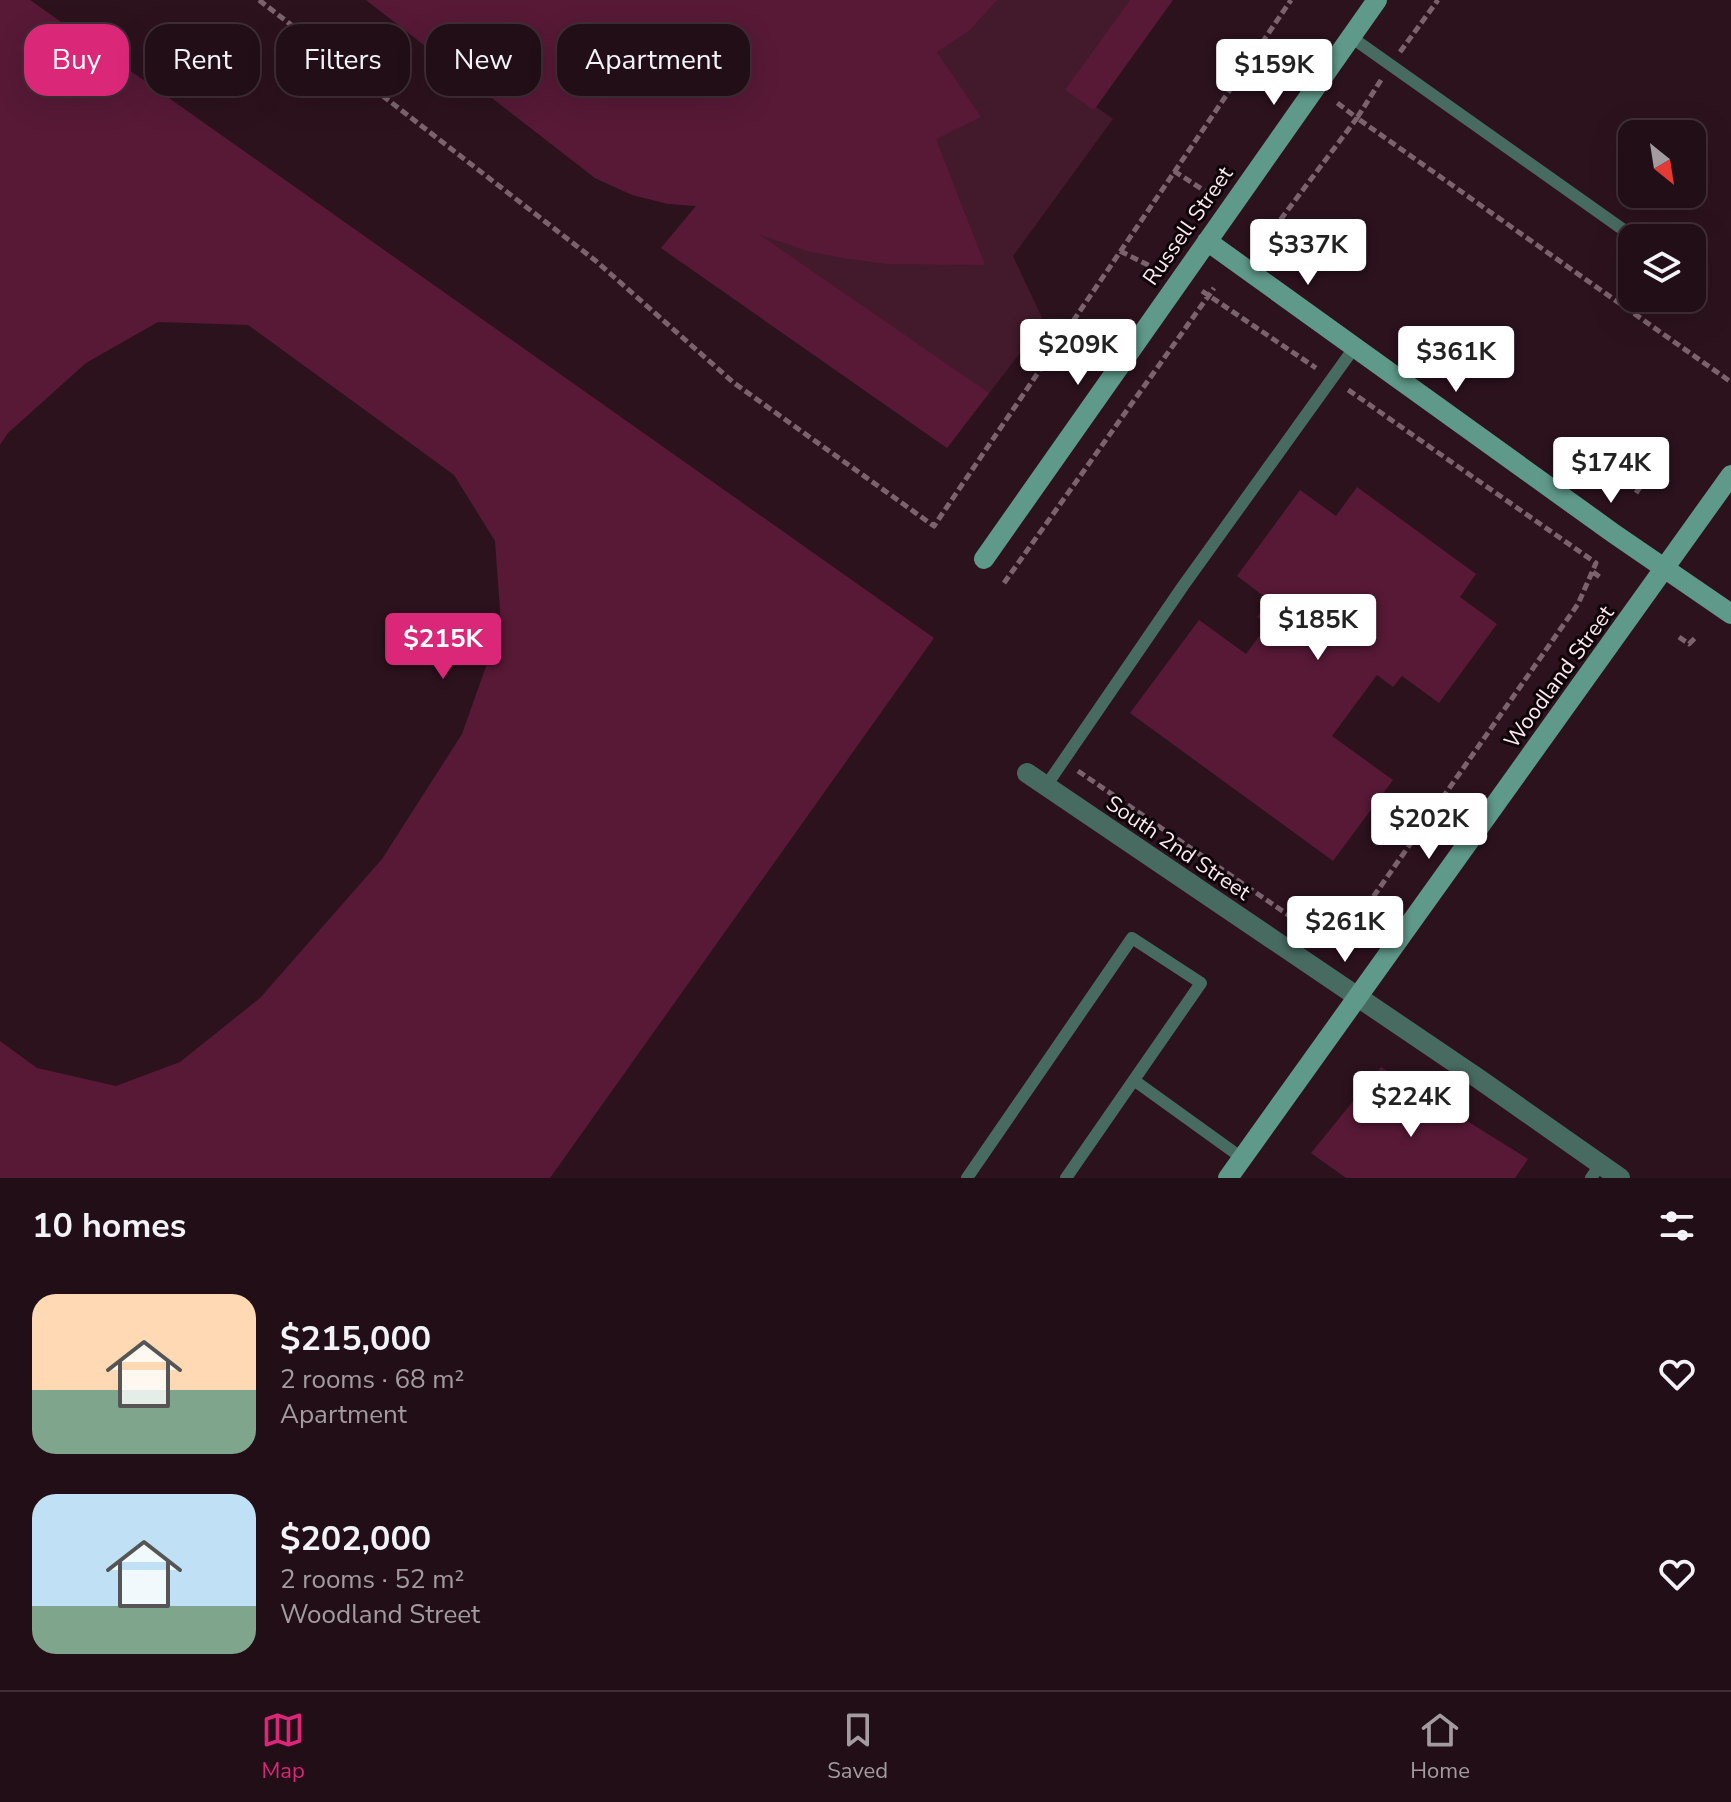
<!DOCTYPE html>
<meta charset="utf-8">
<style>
:root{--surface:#210e16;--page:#2d1c23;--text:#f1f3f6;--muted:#a29ca1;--line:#3e2e35;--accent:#db2777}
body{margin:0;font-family:"Nunito Sans",sans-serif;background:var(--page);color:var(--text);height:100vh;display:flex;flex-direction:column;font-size:30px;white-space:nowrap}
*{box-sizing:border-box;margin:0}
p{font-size:26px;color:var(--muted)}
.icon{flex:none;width:44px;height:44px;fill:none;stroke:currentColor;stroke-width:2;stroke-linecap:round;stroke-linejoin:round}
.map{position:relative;height:1178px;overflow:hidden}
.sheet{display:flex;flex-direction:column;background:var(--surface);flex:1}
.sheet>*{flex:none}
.top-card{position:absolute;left:24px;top:24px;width:800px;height:72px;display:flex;gap:16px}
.needle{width:52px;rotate:150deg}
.tools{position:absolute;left:1618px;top:120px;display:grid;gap:16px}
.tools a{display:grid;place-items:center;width:88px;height:88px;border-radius:16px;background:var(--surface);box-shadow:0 8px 32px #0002,0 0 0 2px var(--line);font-size:40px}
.price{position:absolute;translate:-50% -68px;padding:0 18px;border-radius:8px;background:#fff;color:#222;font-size:26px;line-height:52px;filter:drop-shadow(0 2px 4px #0008)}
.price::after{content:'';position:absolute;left:50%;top:48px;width:24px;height:18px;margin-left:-12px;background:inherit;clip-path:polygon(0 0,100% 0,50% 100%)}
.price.active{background:var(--accent);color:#fff}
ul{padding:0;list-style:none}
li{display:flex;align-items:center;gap:24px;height:200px;padding:0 32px}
li span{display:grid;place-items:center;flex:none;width:224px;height:160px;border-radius:24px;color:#555}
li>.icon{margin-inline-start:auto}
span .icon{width:96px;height:96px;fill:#fffc;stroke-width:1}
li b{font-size:34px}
h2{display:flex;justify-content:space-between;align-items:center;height:96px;padding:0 32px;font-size:34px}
.pill{padding:0 28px;border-radius:24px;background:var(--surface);box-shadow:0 8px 32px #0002,0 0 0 2px var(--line);font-size:28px;line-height:72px}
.pill.active{background:var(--accent);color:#fff}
.dock{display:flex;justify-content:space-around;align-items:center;height:112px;border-top:2px solid var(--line);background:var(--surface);font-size:22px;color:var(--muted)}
.dock a{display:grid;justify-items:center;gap:4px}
.dock .active{color:var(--accent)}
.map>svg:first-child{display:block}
.park{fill:#43192c}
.building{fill:#571936}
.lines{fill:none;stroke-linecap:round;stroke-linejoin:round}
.path{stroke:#7b636d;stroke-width:5;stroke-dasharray:8 4;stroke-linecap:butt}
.lane{stroke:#486b61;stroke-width:12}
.street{stroke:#486b61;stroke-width:20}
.secondary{stroke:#5f9989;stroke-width:20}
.labels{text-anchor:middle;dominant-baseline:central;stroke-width:6;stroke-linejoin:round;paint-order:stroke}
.street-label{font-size:22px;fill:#fde9f0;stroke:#0d0407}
</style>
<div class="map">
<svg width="1731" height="1178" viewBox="0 0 1731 1178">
<rect width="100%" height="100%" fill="#2c121d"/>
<path class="park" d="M366,0h797l-72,103 22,16 -100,137 31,66 -97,126 -286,-200 35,-42c-40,-3 -66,-11 -101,-28z"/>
<path class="building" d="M0,0h30l904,638 -384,540h-550v-137l37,27 79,18 64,-24 80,-64 122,-139 80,-125 39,-110 -6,-83 -41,-66 -206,-150 -90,-3 -72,41 -78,70 -8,12z
M366,0h631l-27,30 -33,22 44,65 -45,22 49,126 -98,-1 -38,-5 -38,-7 -51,-17 229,158 -42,55 -286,-200 35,-42 -28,-2 -36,-9 -37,-17z
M1130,0h43l-79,110 -29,-20z
M1357,487l119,87 -16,23 37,27 -58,79 -37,-27 -9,11 -16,-12 -45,61 61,44 -60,81 -203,-148 69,-93 47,34 22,-30 -11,-7 12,-17 -32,-24 63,-86 36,26z
M1381,1067l147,92 -13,19h-169l-35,-25z"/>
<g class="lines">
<path class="path" d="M259,0l337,261 138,122 200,143 357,-526
M1257,48l36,24
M1400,52l38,-52
M1381,80l-24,38 374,264
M1174,171l34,22
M1261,227l7,5
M1263,236l15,-13 79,-105 -21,-16
M1120,251l36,18
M1202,291l114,77
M1636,493l4,-6
M1593,572l8,6
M1004,583l210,-295
M1679,637l10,7 7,-7
M1078,771l244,167 19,5 237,-339 18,-41 -249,-174"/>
<path class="lane" d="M1351,37l284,201
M1640,238h14
M1046,786l137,-200 171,-238
M1135,1081l107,77
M967,1178l165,-240 69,45 -135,195
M1591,1178l9,-13"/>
<path class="street" d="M1027,773l452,306 141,99"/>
<path class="secondary" d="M1207,241l406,292 118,81
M984,559l393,-559
M1228,1178l503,-703"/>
</g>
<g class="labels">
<g class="street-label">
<text transform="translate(1188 226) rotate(-55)">Russell Street</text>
<text transform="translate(1559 677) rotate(-54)">Woodland Street</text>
<text transform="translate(1178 848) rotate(34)">South 2nd Street</text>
</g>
</g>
</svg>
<div class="tools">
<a><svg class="needle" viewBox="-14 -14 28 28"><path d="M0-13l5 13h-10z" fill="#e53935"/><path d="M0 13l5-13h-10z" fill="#a29ca1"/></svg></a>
<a><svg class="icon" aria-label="layers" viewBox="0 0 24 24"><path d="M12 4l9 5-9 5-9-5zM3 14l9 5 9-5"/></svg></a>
</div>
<b class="price" style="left:1274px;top:107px">$159K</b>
<b class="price" style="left:1308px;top:287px">$337K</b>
<b class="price" style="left:1078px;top:387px">$209K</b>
<b class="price" style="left:1456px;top:394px">$361K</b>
<b class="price" style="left:1611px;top:505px">$174K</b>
<b class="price" style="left:1318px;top:662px">$185K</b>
<b class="price active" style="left:443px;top:681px">$215K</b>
<b class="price" style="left:1429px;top:861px">$202K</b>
<b class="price" style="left:1345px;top:964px">$261K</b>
<b class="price" style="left:1411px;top:1139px">$224K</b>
<div class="top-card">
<a class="pill active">Buy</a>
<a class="pill">Rent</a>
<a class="pill">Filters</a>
<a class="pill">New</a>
<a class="pill">Apartment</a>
</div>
</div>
<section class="sheet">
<h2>10 homes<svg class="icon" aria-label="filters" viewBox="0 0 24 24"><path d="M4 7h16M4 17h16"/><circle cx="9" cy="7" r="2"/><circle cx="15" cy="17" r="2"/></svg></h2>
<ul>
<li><span style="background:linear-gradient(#ffd9b3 60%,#7fa58c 0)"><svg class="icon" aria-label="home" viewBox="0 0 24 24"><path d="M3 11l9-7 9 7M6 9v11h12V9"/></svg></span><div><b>$215,000</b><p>2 rooms · 68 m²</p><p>Apartment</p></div><svg class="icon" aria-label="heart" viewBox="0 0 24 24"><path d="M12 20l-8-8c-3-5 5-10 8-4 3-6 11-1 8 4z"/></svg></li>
<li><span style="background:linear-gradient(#bfe0f5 70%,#7fa58c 0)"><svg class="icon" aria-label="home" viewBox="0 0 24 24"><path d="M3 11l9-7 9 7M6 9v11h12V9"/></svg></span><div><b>$202,000</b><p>2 rooms · 52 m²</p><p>Woodland Street</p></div><svg class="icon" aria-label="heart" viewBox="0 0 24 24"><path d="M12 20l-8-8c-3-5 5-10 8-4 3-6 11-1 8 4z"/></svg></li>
</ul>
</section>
<nav class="dock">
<a class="active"><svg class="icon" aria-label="map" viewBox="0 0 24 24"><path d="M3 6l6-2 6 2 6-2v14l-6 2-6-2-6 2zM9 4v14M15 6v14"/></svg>Map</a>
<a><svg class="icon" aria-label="saved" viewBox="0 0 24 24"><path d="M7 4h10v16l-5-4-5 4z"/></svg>Saved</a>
<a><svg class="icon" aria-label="home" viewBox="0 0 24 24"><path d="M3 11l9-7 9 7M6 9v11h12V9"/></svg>Home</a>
</nav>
